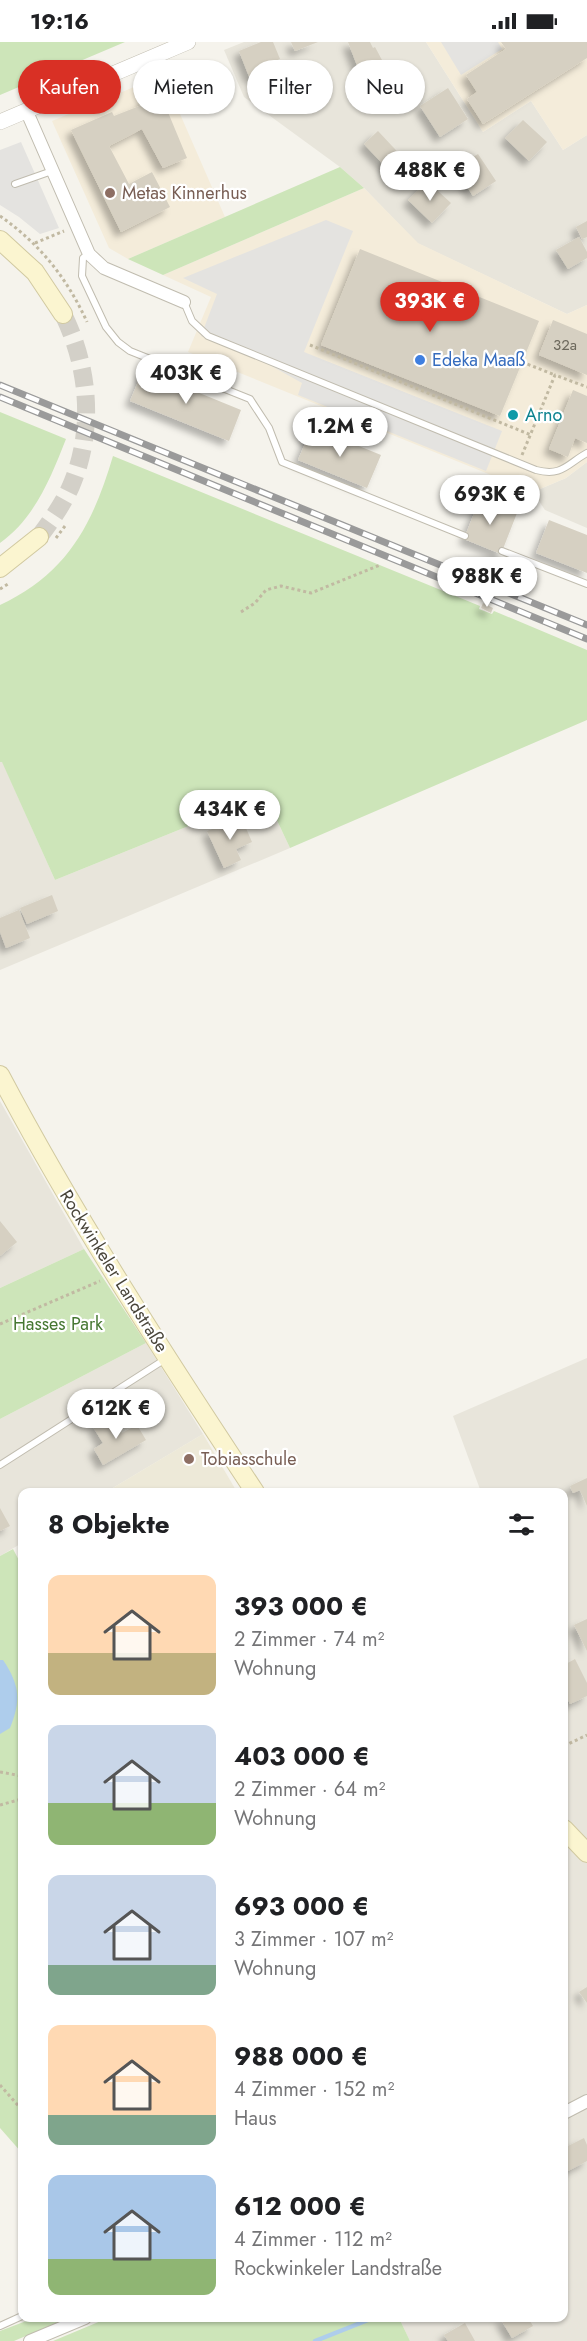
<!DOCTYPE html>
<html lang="de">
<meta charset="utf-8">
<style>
:root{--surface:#fff;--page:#f6f6f6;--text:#202124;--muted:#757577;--accent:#d93025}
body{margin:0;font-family:Jost,sans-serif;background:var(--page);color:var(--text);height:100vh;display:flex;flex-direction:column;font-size:22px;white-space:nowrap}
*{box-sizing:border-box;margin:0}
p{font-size:20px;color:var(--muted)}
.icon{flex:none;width:33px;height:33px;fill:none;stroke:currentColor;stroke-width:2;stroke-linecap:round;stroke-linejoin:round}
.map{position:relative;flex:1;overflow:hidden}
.drawer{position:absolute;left:18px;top:1446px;width:550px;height:834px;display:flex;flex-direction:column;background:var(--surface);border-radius:12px;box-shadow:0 2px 4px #0004}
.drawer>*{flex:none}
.hud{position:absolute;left:18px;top:18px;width:552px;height:54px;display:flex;gap:12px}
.price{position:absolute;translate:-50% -51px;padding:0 14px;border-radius:21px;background:#fff;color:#222;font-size:20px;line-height:39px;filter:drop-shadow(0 2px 3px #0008)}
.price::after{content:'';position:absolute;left:50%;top:36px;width:18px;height:14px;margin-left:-9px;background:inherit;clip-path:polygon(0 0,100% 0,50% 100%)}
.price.on{background:var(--accent);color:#fff}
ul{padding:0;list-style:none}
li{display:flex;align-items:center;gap:18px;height:150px;padding:0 30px}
li span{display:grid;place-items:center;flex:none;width:168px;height:120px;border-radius:12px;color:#555}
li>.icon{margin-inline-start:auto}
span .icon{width:72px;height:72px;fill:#fffc;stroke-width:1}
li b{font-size:26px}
h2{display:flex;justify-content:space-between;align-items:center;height:72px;padding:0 30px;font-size:26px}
.pill{padding:0 21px;border-radius:27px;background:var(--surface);box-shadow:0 2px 4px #0004;font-size:21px;line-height:54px}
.pill.on{background:var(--accent);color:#fff}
.status{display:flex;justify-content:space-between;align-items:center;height:42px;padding:0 30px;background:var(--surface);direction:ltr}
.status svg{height:16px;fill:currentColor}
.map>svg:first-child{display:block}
.residential{fill:#e8e5db}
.commercial{fill:#f4ecda}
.education{fill:#ede9d8}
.green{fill:#cde5b9}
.parking{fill:#e4e3e0}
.water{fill:#aecdec}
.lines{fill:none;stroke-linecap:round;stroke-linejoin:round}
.stream{stroke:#aecdec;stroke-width:4.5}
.building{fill:#d6d0c2;filter:url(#shadow)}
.secondary-tunnel{stroke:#d3d0c8;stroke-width:18;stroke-dasharray:18 9;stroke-linecap:butt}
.service-casing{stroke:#c0bcaf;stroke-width:8}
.minor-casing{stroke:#c0bcaf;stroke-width:14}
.tertiary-casing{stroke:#c0bcaf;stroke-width:16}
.secondary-casing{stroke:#d1c9a0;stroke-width:20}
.path{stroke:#c1b9a2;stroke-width:3;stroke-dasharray:3 3;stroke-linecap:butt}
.service{stroke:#fff;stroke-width:6}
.minor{stroke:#fff;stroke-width:12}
.tertiary{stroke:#fff;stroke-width:15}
.secondary{stroke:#fbf5d0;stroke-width:18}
.rail-casing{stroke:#9a9a9a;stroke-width:7}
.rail{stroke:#fff;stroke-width:4.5;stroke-dasharray:14;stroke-linecap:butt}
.education-dot{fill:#8d6e63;stroke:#fff;stroke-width:2}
.shop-dot{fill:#3f7fe0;stroke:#fff;stroke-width:2}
.culture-dot{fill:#0f9aa8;stroke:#fff;stroke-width:2}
.labels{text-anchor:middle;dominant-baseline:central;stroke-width:4.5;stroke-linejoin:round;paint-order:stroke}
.number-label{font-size:15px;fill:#6c685c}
.education-label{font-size:18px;fill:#785e54;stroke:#fff;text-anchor:start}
.shop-label{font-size:18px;fill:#366cbe;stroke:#fff;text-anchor:start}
.culture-label{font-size:18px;fill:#0d838f;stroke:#fff;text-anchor:start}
.street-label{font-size:18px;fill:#49453a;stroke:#fff}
.park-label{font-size:18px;fill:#457731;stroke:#fff}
</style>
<div class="status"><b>19:16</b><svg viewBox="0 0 49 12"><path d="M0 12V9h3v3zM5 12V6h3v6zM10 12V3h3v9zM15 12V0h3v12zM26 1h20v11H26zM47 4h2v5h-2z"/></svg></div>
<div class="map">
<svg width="587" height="2299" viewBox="0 0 587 2299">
<defs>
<filter id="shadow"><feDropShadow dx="-5.5" dy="5.5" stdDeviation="3" flood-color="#0004"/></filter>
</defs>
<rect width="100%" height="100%" fill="#f5f3ec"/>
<path class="residential" d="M244,0h182l57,90 48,-31 32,49 24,-15v170l-20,9 -150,-71 -53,-55 -24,-21 -96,-70 -20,-47z
M587,420v66l-42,-18 -12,-18 33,-14z
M2,719l53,119 210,-85 25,53 -290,122v-208z
M0,1059l84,148 -84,39z
M146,1301l57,91 -97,58h-84v51l-22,13v-137z
M587,1316v983h-177l-11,-23h165v-826h-83l-28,-76z"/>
<path class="commercial" d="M426,0h161v93l-24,15 -32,-49 -48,31z
M163,33l62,142 -97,42 -19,-11 -57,-127z
M364,146l54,55 149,71 20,-9v157l-21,16 -33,14 -345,-140 23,-55 -48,-22z"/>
<path class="education" d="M203,1392l34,58h-131z"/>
<path class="green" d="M0,0h125l-125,53z
M340,125l24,21 -201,87 -35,-16z
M0,370l66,27c-15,38 -31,79 -66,104z
M113,414l367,150 -1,3 13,5 2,-3 93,39v70l-297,128 -25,-53 -210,85 -53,-118h-2v-157c67,-31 93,-81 113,-149z
M84,1207l62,94 -146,76v-131z
M13,1507l9,17v587l-22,-25v-572z
M34,2276h34l-54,23h-14v-10z
M108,2276h291l11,23h-357z"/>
<path class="parking" d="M441,0h57l4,7 -41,26z
M21,100l38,86 -19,6 -21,-17 -19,-12v-55z
M326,178l27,11 -49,121 198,79 -16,40 -188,-76 4,-12 -36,-20 -65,-27 16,-42 -34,-16z"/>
<path class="water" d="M0,1618h3c17,25 18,41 7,68l-10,6z"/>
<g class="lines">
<path class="stream" d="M315,2299l58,-23"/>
</g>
<path class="building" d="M261,0h12l7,17 -15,6 3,7 -18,7 -11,-28z
M291,0h27l-23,9z
M348,0h22l3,6 2,-1 15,28 -11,6 -3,-6 -3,2 -7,-12 -8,3z
M501,0h86v16l-104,66 -16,-25 10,-7 -11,-17 40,-26z
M448,46l20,31 -28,18 -20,-31z
M160,51l27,65 -24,10 -21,-39 -33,17 20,38 23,-12 18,35 -49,25 -50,-102 41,-18 2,4 28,-11 -2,-3z
M523,78l24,22 -18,19 -24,-23z
M378,89l30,32 -14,13 -30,-32z
M478,112l18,27 -23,15 -18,-28z
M427,139l24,22 -19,20 -24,-23z
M587,179v16l-5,2 -6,-12z
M579,195l8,15v6l-19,11 -12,-19z
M360,207l179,72 -39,95 -179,-71z
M553,278l34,14v41l-48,-20z
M143,328l98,40 -12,31 -99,-40z
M573,348l14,6v47l-12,-5 -7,19 -19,-8z
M312,385l69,28 -14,33 -69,-28z
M480,456l37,15 -16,41 -37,-15z
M549,478l38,15v38l-51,-20z
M483,561l10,5 -2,5 -10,-5z
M242,777l10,23 -16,7 5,11 -17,8 -17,-37z
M52,853l6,16 -31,13 -7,-16z
M19,868l11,28 -24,10 -6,-16v-14z
M0,1179l17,21 -17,14z
M112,1374l10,17 15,-8 9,15 -43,25 -9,-16 9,-6 -10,-16z
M587,1436v28l-7,-16 -7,3 -3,-7z
M0,1466l10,18 -10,5z
M587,1577v32l-13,-26z
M575,1617l12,24v13l-17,8 -6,-12v-27z
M587,1945v16l-8,-11z
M584,2096l3,7v16l-23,12v-25z
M500,2276h28l5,8 -21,12z
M465,2281l10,18h-27l-4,-6z"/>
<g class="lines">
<path class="secondary-tunnel" d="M39,495c12,-16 24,-33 32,-51 24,-56 18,-119 -8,-172"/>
<defs>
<path id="service" d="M15,142l37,-13
M89,212l-6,4 -1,18 24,51 12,15 12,9 120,48 19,29 13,34 183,74
M184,260l8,19 16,15 328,134c26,7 31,-6 51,-17
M502,509l85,33
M0,1423l167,-107
M0,2284l22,-10"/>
<path id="minor" d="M27,70l62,142 15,14 80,34
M564,2071l23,-12
M30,2299l55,-23"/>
<path id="tertiary" d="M0,80l188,-80"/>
<path id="secondary" d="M0,198l35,32 28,42
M0,526l39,-31
M0,1033c76,144 165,281 255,417
M564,1787l23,24"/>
</defs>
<use href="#service" class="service-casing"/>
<use href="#minor" class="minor-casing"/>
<use href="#tertiary" class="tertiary-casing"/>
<use href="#secondary" class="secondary-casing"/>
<path class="path" d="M0,174c40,28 67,62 87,106
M35,201l29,-12
M310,303l221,90
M522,320l33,13
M522,413l33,-80 32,12
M56,496l9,-12
M0,547l8,-5
M241,570l14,-9 11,-13 15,-4 30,7 69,-28
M0,1282l100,-43
M564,1704l23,-11
M0,1730l22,4
M0,1763l22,-6
M0,2043l22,25"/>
<use href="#service" class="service"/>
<use href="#minor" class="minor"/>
<use href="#tertiary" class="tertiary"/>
<use href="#secondary" class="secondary"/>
<defs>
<path id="rail" d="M0,343l587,240
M0,355l587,242"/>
</defs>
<use href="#rail" class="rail-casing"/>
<use href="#rail" class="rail"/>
</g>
<g class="education-dot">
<circle cx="110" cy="151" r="6"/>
<circle cx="189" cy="1417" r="6"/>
</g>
<circle class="shop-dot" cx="420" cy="318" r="6"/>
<circle class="culture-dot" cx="513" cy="373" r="6"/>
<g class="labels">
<g class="number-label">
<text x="565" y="303">32a</text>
</g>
<g class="education-label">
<text x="122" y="151">Metas Kinnerhus</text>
<text x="201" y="1417">Tobiasschule</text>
</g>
<g class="shop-label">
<text x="432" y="318">Edeka Maaß</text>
</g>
<g class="culture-label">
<text x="525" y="373">Arno</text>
</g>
<g class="street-label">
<text transform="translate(114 1229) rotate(58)">Rockwinkeler Landstraße</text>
</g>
<g class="park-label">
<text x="58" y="1282">Hasses Park</text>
</g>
</g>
</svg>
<b class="price" style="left:430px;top:160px">488K €</b>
<b class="price on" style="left:430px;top:291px">393K €</b>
<b class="price" style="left:186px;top:363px">403K €</b>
<b class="price" style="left:340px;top:416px">1.2M €</b>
<b class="price" style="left:490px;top:484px">693K €</b>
<b class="price" style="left:487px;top:566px">988K €</b>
<b class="price" style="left:230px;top:799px">434K €</b>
<b class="price" style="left:116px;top:1398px">612K €</b>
<div class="hud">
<a class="pill on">Kaufen</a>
<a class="pill">Mieten</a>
<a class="pill">Filter</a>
<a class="pill">Neu</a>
</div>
<section class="drawer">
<h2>8 Objekte<svg class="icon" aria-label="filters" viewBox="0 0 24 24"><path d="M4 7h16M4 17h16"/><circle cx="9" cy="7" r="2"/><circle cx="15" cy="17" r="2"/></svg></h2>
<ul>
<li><span style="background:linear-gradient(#ffd9b3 65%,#c2b280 0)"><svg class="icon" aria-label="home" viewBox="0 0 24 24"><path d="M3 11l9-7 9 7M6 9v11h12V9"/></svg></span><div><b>393 000 €</b><p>2 Zimmer · 74 m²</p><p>Wohnung</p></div></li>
<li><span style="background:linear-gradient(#c9d6e8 65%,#8fb573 0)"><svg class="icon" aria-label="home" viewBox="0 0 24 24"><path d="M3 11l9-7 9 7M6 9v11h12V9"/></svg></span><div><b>403 000 €</b><p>2 Zimmer · 64 m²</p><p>Wohnung</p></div></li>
<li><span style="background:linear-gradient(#c9d6e8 75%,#7fa58c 0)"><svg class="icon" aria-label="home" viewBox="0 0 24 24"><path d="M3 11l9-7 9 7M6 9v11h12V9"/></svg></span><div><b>693 000 €</b><p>3 Zimmer · 107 m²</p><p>Wohnung</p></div></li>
<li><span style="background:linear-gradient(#ffd9b3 75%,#7fa58c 0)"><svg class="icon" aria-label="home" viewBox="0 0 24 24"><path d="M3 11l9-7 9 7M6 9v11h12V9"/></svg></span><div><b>988 000 €</b><p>4 Zimmer · 152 m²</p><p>Haus</p></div></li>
<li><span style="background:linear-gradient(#a9c7e8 70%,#8fb573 0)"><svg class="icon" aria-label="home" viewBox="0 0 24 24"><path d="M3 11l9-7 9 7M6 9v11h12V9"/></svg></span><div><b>612 000 €</b><p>4 Zimmer · 112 m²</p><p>Rockwinkeler Landstraße</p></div></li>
</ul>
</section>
</div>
